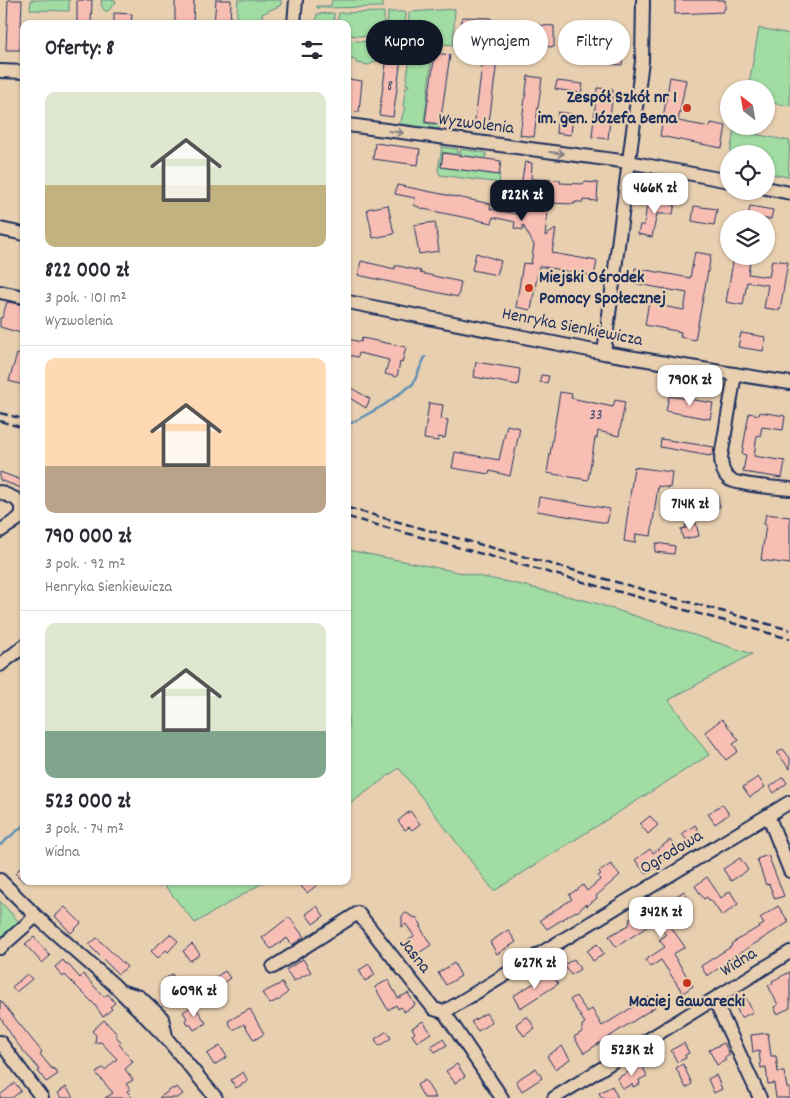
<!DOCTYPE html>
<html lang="pl">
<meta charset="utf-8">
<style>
:root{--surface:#fff;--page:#f7f7f7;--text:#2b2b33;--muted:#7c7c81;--line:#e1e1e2;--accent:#111827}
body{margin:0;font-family:Dekko,sans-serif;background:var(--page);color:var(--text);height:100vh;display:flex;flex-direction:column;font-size:19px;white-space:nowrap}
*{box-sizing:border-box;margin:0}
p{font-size:16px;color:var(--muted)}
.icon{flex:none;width:28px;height:28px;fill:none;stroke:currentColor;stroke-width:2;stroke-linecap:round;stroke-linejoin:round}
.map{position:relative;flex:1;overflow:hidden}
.side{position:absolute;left:20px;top:20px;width:331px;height:865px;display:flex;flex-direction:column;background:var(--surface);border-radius:10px;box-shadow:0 1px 4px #0004}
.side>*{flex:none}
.guide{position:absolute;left:366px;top:20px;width:349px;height:45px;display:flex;gap:10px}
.needle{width:32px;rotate:329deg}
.fabs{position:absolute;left:720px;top:80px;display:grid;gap:10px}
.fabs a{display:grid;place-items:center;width:55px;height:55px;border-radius:50%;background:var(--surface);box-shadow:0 1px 4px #0004;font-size:25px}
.price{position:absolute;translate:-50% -42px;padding:0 11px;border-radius:10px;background:#fff;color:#222;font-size:16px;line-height:32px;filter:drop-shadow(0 1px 2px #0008)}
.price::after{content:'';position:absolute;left:50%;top:30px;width:15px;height:11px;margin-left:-8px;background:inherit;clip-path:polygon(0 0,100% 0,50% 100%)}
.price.selected{background:var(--accent);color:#fff}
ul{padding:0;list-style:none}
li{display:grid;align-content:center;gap:10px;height:265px;padding:0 25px}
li+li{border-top:1px solid var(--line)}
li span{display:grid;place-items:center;height:155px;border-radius:10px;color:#555}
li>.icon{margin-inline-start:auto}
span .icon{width:90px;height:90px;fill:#fffc;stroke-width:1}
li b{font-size:21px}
h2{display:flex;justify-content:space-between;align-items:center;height:60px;padding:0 25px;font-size:21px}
.chip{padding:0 18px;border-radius:22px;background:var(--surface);box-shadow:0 1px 4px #0004;font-size:18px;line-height:45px}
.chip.selected{background:var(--accent);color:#fff}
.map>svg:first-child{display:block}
.green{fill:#a1dca2;stroke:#5e8680}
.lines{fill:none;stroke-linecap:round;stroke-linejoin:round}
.stream{stroke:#5e8fb3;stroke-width:2.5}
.building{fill:#f9beb3;stroke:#1b2f5e}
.minor-casing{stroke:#1b2f5e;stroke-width:16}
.minor{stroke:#e8cfb0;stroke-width:12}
.rail{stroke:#1b2f5e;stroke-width:2.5;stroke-dasharray:8 4;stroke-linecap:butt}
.oneway{stroke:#827f87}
.poi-dot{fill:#c8321e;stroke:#e8cfb0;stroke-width:2}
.labels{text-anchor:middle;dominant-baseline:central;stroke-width:4.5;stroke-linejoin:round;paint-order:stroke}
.number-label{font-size:15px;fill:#525373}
.poi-label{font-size:18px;font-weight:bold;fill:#1b2f5e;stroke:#e8cfb0;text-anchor:end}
.street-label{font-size:18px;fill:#1b2f5e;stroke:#e8cfb0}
</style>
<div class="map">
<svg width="790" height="1098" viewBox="0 0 790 1098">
<rect width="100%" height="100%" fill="#e8cfb0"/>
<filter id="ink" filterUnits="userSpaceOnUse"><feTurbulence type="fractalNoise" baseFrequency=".02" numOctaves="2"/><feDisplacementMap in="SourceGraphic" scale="10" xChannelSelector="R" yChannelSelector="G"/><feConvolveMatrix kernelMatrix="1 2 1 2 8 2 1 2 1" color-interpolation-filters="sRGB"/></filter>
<g filter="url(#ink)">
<path class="green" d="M31,0h38v11l-37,-1 -2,-1z
M101,0h14l1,2 -8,9h-3l-3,-4z
M238,0h43v5l-19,9v10h-26z
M332,0h51v7l-66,1v-2h14z
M455,9l-2,36 -45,-5 1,-28z
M384,12v25l-1,1 -35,-3v-11h-11l2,-11z
M388,12h18l-2,28 -17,-2z
M334,13v11h-18l1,-10z
M759,28l31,6v72l-24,-4v-13h-18z
M348,40l39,4 -1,10 -4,-1 -1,6 -12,6 -13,-2v-3l-8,-1v3z
M389,44l14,1 -1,13 -15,-2z
M406,46l27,3 -9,74 16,2 -1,4 -39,-5 5,-17 -2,-1 3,-19h2l1,-2 -3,-1 4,-27 -6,-1z
M734,130l56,11 -2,36 -22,-4v-19h-36z
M442,147l16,2 -1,6 -14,-3 -2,15 58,8 1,8 -60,-8 -2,-5z
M461,149l25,4 -1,6 -25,-4z
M348,550l165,33 79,19 160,52 -83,46 40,55 -215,136 -95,-123 -48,35 -3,5z
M161,881h105l-71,42z
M0,901l19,21 -19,16z"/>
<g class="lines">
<path class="stream" d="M348,425l36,-20 29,-21 12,-27
M0,845l24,-20"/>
</g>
<path class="building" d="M8,0h14l-2,50h-14z
M77,0h15l-1,24h-14z
M175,0h19l-1,24h-18z
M216,0h15l-1,24h-16z
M675,0h50v9l-2,1v2l-48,2z
M114,13l18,1 -1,10h-17z
M462,17l29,1 -1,24 -29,-2z
M531,25l23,1v21l-23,-2z
M590,29l35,2 -3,34 -35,-3z
M435,53l15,2 -10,69 -15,-2z
M387,57l14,2 -8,58 -14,-2z
M483,59l14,2 -9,69 -14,-2z
M528,76l14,2 -8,59 -14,-2z
M670,77l16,3 -8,41 32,6 1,-4 15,3 -4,22 -62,-12z
M348,79l14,2 -3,31 -11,-1z
M557,81l26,3 -2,9 -26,-4z
M597,88l16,1 -5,50 -16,-2z
M558,112l15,2 -2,21 -15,-2z
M375,143l45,6 -2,16 -45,-6z
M443,153l58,8 -2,14 -58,-8z
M525,162l7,1 -1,16 29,1v3l24,1v-2l14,1 -1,18 -14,-1v2h-8v2l-26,-1 -4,33 11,-7 -4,24 45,8 -3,15 -55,-10 -8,44 -15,-3 7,-44 8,1 3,-19 -11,-20v5l-9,-2 1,-6 -22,-5 -1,6 -69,-14 -9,-4 1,-7 -20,-4 2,-9 94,19 -1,5 26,5z
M648,198l27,5 -2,11h-16l-5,23 -14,-3 2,-9h4z
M388,205l6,29 -21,4 -6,-29z
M694,206l23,3 -3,16 -22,-4z
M750,206l23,4 -2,9h-23z
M435,222l4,29 -20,3 -5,-29z
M695,252l16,3 -16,85 -15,-3 1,-5 -36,-7 4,-24 9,2 -1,2 27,5 3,-17 -54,-10 2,-15 55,10z
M476,253l25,8 -4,14 -25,-5z
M734,256h17l-3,18 21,3 3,-17 16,2 -8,48 -16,-2 4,-23 -21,-3 -4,23 -17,-3z
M361,261l34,8v-3h4l22,5 -1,2 41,9 -3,15 -100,-22z
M7,302l17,3v29l-24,-7v-9h2z
M741,333l25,4 -3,14 -25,-4z
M362,338l44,9 -4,16 -2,-1 -3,15 -12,-3 4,-14 -30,-7 -1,4 -10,-2v-16l13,3z
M17,354l7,2 -1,29 -14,-4z
M476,362l44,7 -2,16 -44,-8z
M541,375l8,1 -2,7 -7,-1z
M348,386l22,13 -4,9 -18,-11z
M560,392l12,2 -1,4 42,9 2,-7 10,2 -6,34 -21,-5 -1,7h-2l-7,42 -41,-7z
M669,396l44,7 -3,16 -44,-8z
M429,403l14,2 -2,14 7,1 -3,18 -7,-1v4l-14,-2z
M760,412l25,4 -2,14 -21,-3 -2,9 -3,-1 -3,21 31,5 -3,17 -39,-6 3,-17 -4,-1 7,-41 10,2z
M507,425l13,3 -10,48 -20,-5 -1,3 -37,-6 3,-16 44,8z
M661,439l53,8 -1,8h-3v1l-50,-9z
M634,467l38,5 -2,16 -12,-2 -7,50 -15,-2 -1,9 -11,-2z
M0,472l24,9v8l-24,-9z
M717,495l3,12 -15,4 -3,-12z
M539,497l71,12 -3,14 -70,-12z
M766,514l24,3v47l-29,-4 5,-35 -2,-1z
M696,523l3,13 -16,3 -2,-10 5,-1 -1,-3z
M656,543l19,3 -1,8 -19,-2z
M722,719l17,21 -6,4 5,7 -12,9 -21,-28z
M783,749l7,9v11l-13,-16z
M758,777l7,10 -15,10 -7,-10z
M783,777l4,6 -13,10 -4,-6z
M722,804l7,10 -14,10 -7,-10z
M410,811l10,13 -8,6 -3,-3 -4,3 -7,-9z
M650,816l8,9 -10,9 -8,-10z
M695,825l6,9 -12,9 -7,-9z
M670,840l8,10 -32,24 -11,-14 15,-11 3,4z
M768,855l16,41 -9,3 -6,-15 -3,1 -9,-26z
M740,858l8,12 -17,11 -8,-12z
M24,864v18l-9,-9z
M611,864l9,11 -24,21 1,2 -10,8 -1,-2 -9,8 -1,-1 -29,18 -7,-9 32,-21 -3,-4 7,-5v1l7,-6 4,6 13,-11 -2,-4 3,-2 -2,-2z
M707,877l14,21 9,-7 8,13 -16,12 -11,-16h-2l-2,-3 -3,2 -9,-13z
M306,881h16l-15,12 -6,-7z
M684,891l5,10 -18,11 2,3 -7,5 19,27 -12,7 20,32 -10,7 -22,-33 -11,7 -5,-7 20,-13 -6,-7 7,-5 -10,-14 -40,26 -7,-11 20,-11 1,-7 10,2z
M317,906l7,10 -11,8 -7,-10z
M778,906l11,16 -60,38 1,1 -23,15 -6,-10 31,-20 -1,-2 16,-10 17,-10 -4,-6z
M65,907l16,16 -10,10 -16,-17z
M406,913l9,5 1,-1 6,9 -2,1 11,18 -14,9 -9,-14 6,-4 -8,-12 -4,3v-11z
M289,917l15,20 -12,8 -5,-7 -16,11 -9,-11z
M508,930l8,12 -19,12 -7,-12z
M170,934l8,7 -10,11 -2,-2 -8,8 -7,-7z
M34,937l16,19 -8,7 -17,-19z
M97,938l30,29 -9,7 -29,-29z
M192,944l8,10 -10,7 -7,-10z
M597,944l7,10 -11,7 -6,-10z
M303,959l8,13 -17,9 -8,-11z
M574,959l6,10 -9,6 -7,-10z
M63,960l3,4 1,-1 13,15 3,-4 21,23 4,-3 7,9 -5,4 2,2 -9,8 -8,-12 -30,-30 -2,2 -8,-10z
M454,963l7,13 -15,9 -8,-12z
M369,964l6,11 -10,6 -6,-11z
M225,971l5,7 -21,15 -5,-8z
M790,972v36l-13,6 -3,-7 4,-2 -10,-20 5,-2 -1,-2z
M551,973l7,11 -38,24 -7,-12z
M27,974l5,5 -16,13 -4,-5z
M172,974l12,17 -10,7 -12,-17z
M388,980l10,18 10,-5 7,12 -11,7 -3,-5 -3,2 -2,-4 -8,5 -13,-23z
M282,983l6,9 -10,9 -1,-1 -7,4 -8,-11z
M576,996l11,16 5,-3 10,17 47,-29 6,10 -71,46 -10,-16 8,-5v-7l3,-2 -15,-23z
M746,998l7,14 -12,6 -5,-11 5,-2 -1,-4z
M0,1000l42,52 -2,2 12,15 1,-1 5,6 -12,8 -8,-11 2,-1 -24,-28 -16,-25z
M194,1005l12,18 -12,7 -3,-5h-3l-3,-4 2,-3 -4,-6z
M250,1009l14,25 -10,6 -10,-16 -11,6 -5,-9z
M486,1013l6,9 -14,9 -7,-9z
M527,1016l8,12 -11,8 -8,-12z
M104,1020l13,14 -2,1 6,7 -2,2 14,18 -8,7 8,11 -7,4 4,5 -3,2 5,7h-27l8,-5 -17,-20 6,-5 3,2 12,-11 -16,-17 -6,1 1,-8 -4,-4z
M423,1021l8,12 -14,9 -5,-7 3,-2 -3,-5z
M387,1031l4,7 -12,8 -4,-7z
M768,1033l3,23h5l2,16h6l3,16h3v10h-14l-2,-15 -6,1 -2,-17 -5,1 -2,-17 -6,1 -2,-17z
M443,1039l4,6 -12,7 -4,-6z
M684,1043l5,10 -4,2 1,3 -9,4 -6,-12z
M724,1043l6,12 -6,3 2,2 -9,5 -8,-15z
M220,1046l7,11 -13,8 -7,-11z
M562,1046l8,13 -15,10 -8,-13z
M457,1064l8,12 -10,7 -9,-12z
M683,1064l9,20 -6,4 -10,-20z
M642,1065l5,11 -8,4 1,4 -7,3 -1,-3 -9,5 -6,-11z
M536,1068l6,10 -20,13 -6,-10z
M243,1072l5,9 -12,7 -5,-8z
M716,1075l6,14 -8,4 -6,-14z
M425,1080l11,18h-12l-7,-13z
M15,1083l6,8 -9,7h-12v-3z
M612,1086l6,12h-16l-3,-5z
M66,1087l8,11h-13l-3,-5z
M177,1087l6,7 -6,4h-18l14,-10 1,1z"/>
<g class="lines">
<defs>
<path id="minor" d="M294,24l2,-24
M0,71l24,1
M348,125l281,37 100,19
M766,188l24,5
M0,229l24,5
M0,292l24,5
M348,302l256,51 186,30
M604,353l38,-292 1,-61
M735,374l-14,83c0,8 1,16 8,22 8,6 49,9 61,10
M0,492l16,7 6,7v7
M0,531l18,-12 6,-7
M0,665l24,-19
M768,815l22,56
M0,880l36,36 77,68 28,28 26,27 49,59
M0,948l36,-32
M273,967l85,-54 76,96 10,3 58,86
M123,992l17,5 22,21 4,18
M714,999l46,99
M444,1012l346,-210
M0,1042l42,56
M554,1098l236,-146"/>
</defs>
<use href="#minor" class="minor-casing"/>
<use href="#minor" class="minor"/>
<path class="rail" d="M0,413l24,6
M0,421l24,7
M348,508l442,122
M348,517l442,122"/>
</g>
<defs><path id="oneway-shaft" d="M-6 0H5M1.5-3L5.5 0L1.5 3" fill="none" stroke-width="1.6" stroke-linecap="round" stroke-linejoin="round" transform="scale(1.25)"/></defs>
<g class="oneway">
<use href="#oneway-shaft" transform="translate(396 132) rotate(8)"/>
<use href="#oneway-shaft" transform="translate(557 153) rotate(7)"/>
</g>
</g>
<g class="poi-dot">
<circle cx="687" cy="108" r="5"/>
<circle cx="529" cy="288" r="5"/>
<circle cx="687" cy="983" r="5"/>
</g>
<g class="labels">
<g class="number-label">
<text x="390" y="87">8</text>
<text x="596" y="416">33</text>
</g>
<g class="poi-label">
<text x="677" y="98">Zespół Szkół nr 1<tspan x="677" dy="21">im. gen. Józefa Bema</tspan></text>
<text x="539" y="278" text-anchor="start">Miejski Ośrodek<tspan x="539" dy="21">Pomocy Społecznej</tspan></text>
<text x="687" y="1002" text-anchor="middle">Maciej Gawarecki</text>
</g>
<g class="street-label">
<text transform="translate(476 125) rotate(7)">Wyzwolenia</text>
<text transform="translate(572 328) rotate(11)">Henryka Sienkiewicza</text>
<text transform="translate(672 853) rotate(-31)">Ogrodowa</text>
<text transform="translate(414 956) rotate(52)">Jasna</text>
<text transform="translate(739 963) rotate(-32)">Widna</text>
</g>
</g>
</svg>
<div class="fabs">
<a><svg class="needle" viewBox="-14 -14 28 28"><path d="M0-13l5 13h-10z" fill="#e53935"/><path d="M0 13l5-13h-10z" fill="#7c7c81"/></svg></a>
<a><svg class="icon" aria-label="locate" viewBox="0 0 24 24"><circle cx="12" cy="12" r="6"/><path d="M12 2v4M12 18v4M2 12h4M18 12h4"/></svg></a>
<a><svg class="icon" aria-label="layers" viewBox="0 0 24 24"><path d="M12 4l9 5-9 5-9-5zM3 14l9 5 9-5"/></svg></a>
</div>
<b class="price" style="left:655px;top:215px">466K zł</b>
<b class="price selected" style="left:522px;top:222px">822K zł</b>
<b class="price" style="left:690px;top:407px">790K zł</b>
<b class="price" style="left:690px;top:531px">714K zł</b>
<b class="price" style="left:661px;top:939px">342K zł</b>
<b class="price" style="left:535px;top:990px">627K zł</b>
<b class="price" style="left:194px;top:1018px">609K zł</b>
<b class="price" style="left:632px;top:1077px">523K zł</b>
<div class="guide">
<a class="chip selected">Kupno</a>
<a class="chip">Wynajem</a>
<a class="chip">Filtry</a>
</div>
<section class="side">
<h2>Oferty: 8<svg class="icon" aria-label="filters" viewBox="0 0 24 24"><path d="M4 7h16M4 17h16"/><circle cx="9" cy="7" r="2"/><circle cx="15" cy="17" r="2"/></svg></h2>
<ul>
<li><span style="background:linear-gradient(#dfe7d0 60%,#c2b280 0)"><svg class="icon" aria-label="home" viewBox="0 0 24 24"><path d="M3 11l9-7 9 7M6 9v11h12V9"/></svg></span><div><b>822 000 zł</b><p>3 pok. · 101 m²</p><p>Wyzwolenia</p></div></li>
<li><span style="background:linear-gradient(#ffd9b3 70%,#b9a48a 0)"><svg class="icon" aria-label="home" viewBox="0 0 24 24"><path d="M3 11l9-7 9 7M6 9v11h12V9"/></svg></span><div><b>790 000 zł</b><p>3 pok. · 92 m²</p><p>Henryka Sienkiewicza</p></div></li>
<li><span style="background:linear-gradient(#dfe7d0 70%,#7fa58c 0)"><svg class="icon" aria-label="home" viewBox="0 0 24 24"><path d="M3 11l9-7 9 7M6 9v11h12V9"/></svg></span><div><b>523 000 zł</b><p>3 pok. · 74 m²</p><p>Widna</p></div></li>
</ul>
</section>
</div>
